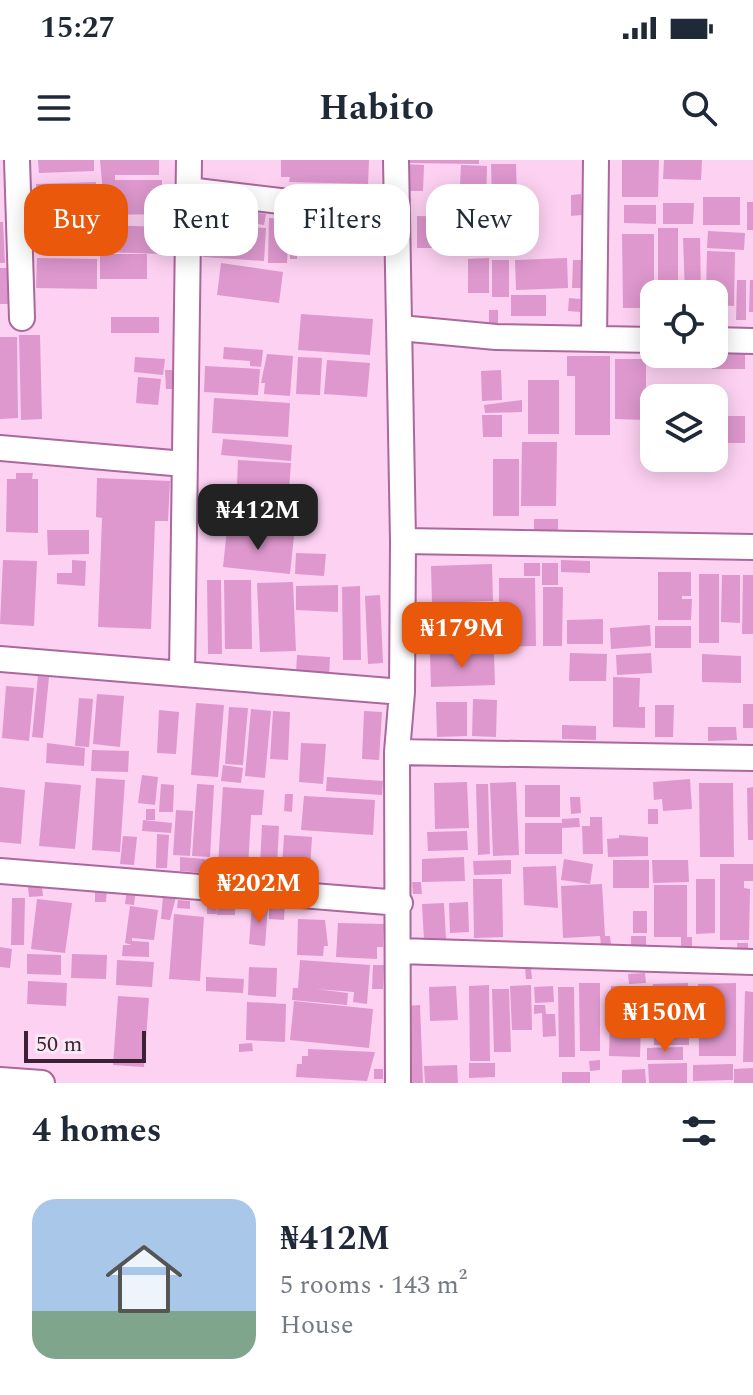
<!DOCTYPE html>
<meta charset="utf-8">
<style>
:root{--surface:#fff;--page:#f6f6f7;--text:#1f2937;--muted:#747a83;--accent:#ea580c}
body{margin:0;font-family:Spectral,serif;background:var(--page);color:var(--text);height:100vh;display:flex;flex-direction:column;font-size:30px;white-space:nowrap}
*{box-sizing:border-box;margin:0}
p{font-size:26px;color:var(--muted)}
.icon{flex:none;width:44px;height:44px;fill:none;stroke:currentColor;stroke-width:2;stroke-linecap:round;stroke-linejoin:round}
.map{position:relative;height:923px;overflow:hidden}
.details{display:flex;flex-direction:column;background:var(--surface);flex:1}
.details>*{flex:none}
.banner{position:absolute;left:24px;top:24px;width:706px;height:72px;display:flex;gap:16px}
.tools{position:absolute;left:640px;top:120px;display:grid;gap:16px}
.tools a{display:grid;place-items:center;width:88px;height:88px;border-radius:16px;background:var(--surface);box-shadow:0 4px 20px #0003;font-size:40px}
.scale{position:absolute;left:24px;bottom:20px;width:122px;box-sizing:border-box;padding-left:8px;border:4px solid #3c2136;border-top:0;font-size:22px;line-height:28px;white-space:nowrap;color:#3c2136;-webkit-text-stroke:6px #f7e8f3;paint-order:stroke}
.price{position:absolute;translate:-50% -68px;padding:0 18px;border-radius:16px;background:var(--accent);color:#fff;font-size:26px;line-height:52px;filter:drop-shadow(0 2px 4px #0008)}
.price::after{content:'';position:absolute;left:50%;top:48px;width:24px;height:18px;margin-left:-12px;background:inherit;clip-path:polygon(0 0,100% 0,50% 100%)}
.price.selected{background:#222;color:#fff}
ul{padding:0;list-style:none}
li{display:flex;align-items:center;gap:24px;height:200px;padding:0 32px}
li span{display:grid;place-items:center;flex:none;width:224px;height:160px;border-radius:24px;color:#555}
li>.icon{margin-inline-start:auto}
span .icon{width:96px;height:96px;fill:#fffc;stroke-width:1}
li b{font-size:34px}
h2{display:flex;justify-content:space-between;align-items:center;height:96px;padding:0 32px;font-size:34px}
.pill{padding:0 28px;border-radius:24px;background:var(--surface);box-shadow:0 4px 20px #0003;font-size:28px;line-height:72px}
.pill.selected{background:var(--accent);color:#fff}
.status{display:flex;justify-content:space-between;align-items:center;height:56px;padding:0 40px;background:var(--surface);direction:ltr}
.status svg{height:22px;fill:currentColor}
header{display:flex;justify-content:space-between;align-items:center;height:104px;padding:0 32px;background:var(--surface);font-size:36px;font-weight:700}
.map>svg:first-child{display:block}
.building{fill:#de98ce}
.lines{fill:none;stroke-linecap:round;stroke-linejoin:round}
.minor-casing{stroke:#aa689c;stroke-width:28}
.minor{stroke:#fff;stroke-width:24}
</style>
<div class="status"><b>15:27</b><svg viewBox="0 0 49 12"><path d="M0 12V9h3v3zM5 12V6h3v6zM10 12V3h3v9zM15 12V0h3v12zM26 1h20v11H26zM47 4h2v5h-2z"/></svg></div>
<header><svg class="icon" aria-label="menu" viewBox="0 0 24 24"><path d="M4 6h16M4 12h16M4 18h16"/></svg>Habito<svg class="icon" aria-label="search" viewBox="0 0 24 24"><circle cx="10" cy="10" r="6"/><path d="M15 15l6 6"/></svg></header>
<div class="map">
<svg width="753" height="923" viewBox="0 0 753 923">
<rect width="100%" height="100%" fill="#fdd1f2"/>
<path class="building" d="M38,0h56v11l-55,2z
M100,0h59v15h-44v5h47v34l-57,1z
M281,0h88l-1,24 -79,-2 1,-5h-9z
M410,0h69v4l-69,-1z
M622,0h37l-1,37h-36z
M664,0h38l-1,20 -38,-1z
M404,4l20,1 -1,26h-19z
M491,4h25l1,32 -25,1z
M461,5l26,1 -1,41 -27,-1z
M96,22l1,30 -60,2 -1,-30z
M581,34l1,21 -11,1v-21z
M703,37h37v28h-37z
M747,42h6v28h-6z
M663,43h31l-1,21h-30z
M624,45h32v19l-32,-1z
M200,46l66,8 -2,11 -65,-9z
M492,53h21v39h-21z
M417,56l46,1v31h-46z
M53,58l44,2 -1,32 -56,-2v-18h12z
M269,58l20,1 -2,44h-19z
M0,62h3l2,41h-5z
M205,64l61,4 -2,33 -61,-4z
M105,65l59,2 -1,27 -59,-2z
M658,68h20v66h-20z
M708,71l37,2 -1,17 -37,-2z
M622,74h32v74h-31z
M683,78h17l1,56h-16z
M290,82h7v17h-7z
M707,91l28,1 -1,54 -20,-1v-11h-8z
M100,94h47v25h-47z
M37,98l60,1v30l-61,-1z
M489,98v35h-21v-34z
M567,98l1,30 -52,2 -1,-30z
M492,100h17v37h-17z
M573,100h9v28h-10z
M221,103l62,9 -4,31 -62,-8z
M0,108h7l1,36h-8z
M737,120h9v40h-10z
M750,120h3v32h-4z
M511,135h35v21h-35z
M569,138l11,1v13l-12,-1z
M489,150h9v18h-9z
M301,154l72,5 -3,36 -72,-5z
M111,157h48v16h-48z
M19,175h21l2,84 -21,1z
M0,177h17l1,81 -18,1z
M224,187l39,3 -2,17 -11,-1v-5l-27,-2z
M714,193h31v16h-33z
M267,194l26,2 -3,40 -26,-2 1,-11h-4z
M661,194h36v12h-36z
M567,196h43v79h-35v-59h-8z
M135,197l30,2 -2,16 -29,-3z
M298,197l24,1 -2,37 -24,-1z
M615,199h31v61l-31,-1z
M327,200l43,3 -3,34 -43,-3z
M205,206l55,3 -2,26 -54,-3z
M165,210h15v19h-14z
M501,210l1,30 -20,1 -1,-30z
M138,217l23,2 -3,26 -22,-2z
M528,220h31v54h-31z
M214,238l76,5 -2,34 -76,-4z
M522,240v12l-37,1 -1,-8z
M482,255h20v22h-19z
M714,256h31v27h-31z
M223,279l69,6 -1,16 -70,-6z
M522,282h35l-1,64h-35z
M493,299h26v57h-26z
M238,300l53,3 -2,26 -52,-3z
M16,313h17l-1,6h6v54l-32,-1 1,-53h9z
M97,318l73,3 -2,40h-13l-4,108 -53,-2 4,-109 -6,-1z
M247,328l42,3 -1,17 -42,-2z
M228,347l66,6 -2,18 -66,-6z
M534,359h24v12l-24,-1z
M227,369l67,7 -4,38 -67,-7z
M47,370h42v24l-41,1z
M296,393l30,1 -2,22 -29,-2z
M3,400l34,1 -3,65 -34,-2z
M72,400l14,1 -1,25 -28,-2v-11h15z
M561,400l29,1v12l-29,-1z
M524,403h16v13h-16z
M542,403h16v22h-16z
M492,404l1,37 -61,2 -1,-37z
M658,412h33v24h-9v3h10l-1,21h-33z
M699,414h20v69h-20z
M722,415h18v48l-19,-1z
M743,415h10v59h-11z
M499,418h36l1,68 -37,1z
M207,420h14l1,74h-14z
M224,420h27l1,69h-27z
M293,422l3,69 -36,1 -3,-69z
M338,425v27l-42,-2v-24z
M360,426l1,74h-18l-1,-73z
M543,427h20l-1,59h-19z
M380,435l3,68 -15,1 -3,-68z
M603,459v25h-36v-24z
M650,465l1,21 -40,3 -1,-21z
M655,466h36v22h-36z
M494,492l1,33 -64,2 -1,-33z
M570,493l37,1 -1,27h-37z
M651,493l1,20 -35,2 -1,-20z
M702,494l39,2v27l-39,-1z
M297,495l33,2 -1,19 -33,-3z
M38,516l11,1 -6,61 -11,-1z
M613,517l27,1 -1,29h6v21l-32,-1z
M6,526l28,2 -5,53 -27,-3z
M97,534l27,2 -4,51 -27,-3z
M79,538l14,1 -4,48 -14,-1z
M473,539l24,1 -1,37 -24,-1z
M436,542h31v34l-30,1z
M196,543l28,2 -6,72 -27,-2z
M743,544h10v24h-10z
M655,545h19l-1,32h-18z
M229,547l19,1 -5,57 -18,-1z
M251,549l20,2 -6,67 -20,-2z
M159,550l20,2 -3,42 -19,-1z
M273,551l17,1 -2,48 -18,-1z
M364,551l18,1 -3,48 -17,-1z
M562,565l34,1v14l-34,-1z
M708,567h28l1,13 -29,1z
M47,583l38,5 -1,18 -38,-3z
M301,583l25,1 -3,40 -24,-2z
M92,590l37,1 -1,21 -37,-1z
M223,605l20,3 -2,15 -20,-2z
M142,615l16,2 -3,28 -17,-2z
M327,617l56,4 -1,14 -56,-4z
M96,618l29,2 -5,72 -28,-2z
M690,619l2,30 -29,2 -1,-12 -8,1 -1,-18z
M45,622l36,3 -6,64 -36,-3z
M467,622l2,46 -34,1 -1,-46z
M516,622l3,73 -26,1 -3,-73z
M699,623h34l1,74h-34z
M161,624l13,1 -1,27h-14z
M197,624l17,1 -4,72 -18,-1z
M476,624h12l2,70 -12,1z
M525,625h35v32h-35z
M0,627l25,3 -4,54 -21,-2z
M223,627l41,3 -2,25h-11l-3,52 -30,-2z
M753,627v53h-5l-1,-52z
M285,634h8l-1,18 -8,-1z
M304,636l71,4 -2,35 -72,-5z
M570,637h10l1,16 -10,1z
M146,649h9v11h-9z
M648,649h10v15h-10z
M176,650l17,1 -3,45 -17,-1z
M590,657h12l1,37h-20l-1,-28h8z
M579,658l1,9 -18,1v26h-37v-31h37v-4z
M143,660l29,3 -1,10 -29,-2z
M262,665l17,1 -2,40h-17z
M467,671l1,19 -40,1 -1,-19z
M157,674l12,1 -2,33h-11z
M284,675l28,2 -2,33 -28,-2z
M619,675l29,2v19l-40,1 -1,-18 12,-1z
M123,676l14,1 -3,28 -14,-1z
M180,697l25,2 -1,14 -24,-2z
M464,697l1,24 -43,1v-23z
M564,699l29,5 -3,20 -29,-4z
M511,700v14l-37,1 -1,-14z
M613,700h36v28h-36z
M652,700h36l1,22 -36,1z
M720,704h33v17h-9v7l6,1 -1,51h-29z
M556,706l2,42 -34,-3 -1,-38z
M473,719h29l1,58 -29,1z
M696,719h19v54l-19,1z
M412,722h9l1,12h-9z
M602,724l3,52h5l1,9 -10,1 -1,-10 -37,2 -2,-52z
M654,725h33v52h5v12h-11v-12h-27z
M42,726l1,10 -14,1 -1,-10z
M95,727l12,1 -1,14h-11z
M127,728l9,1 -2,16 -9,-1z
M163,736l13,1 -6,23 -9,-1z
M12,738h13l-1,47h-13z
M37,739l35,4 -7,50 -34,-4z
M207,739h9l1,15h-10z
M178,740l12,1v8l-13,-1z
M218,740h17v15h-18z
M269,742l16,1 -1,17 -15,-1z
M468,742l1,30 -19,1 -1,-30z
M444,743l2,36 -22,1 -2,-36z
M252,745l16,1 -3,40 -16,-2z
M130,746l28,4 -4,30 -22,-2v3l17,1v15l-27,-1 1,-11h9l-7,-2z
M633,751h14v22h-14z
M174,754l30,3 -4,64 -31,-2z
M298,759l27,1 3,26h-4l-1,10 -26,-1z
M338,763l46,1 -1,23h-6v12l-41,-2z
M631,776h15v16h-15z
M737,783h11v10h-10z
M0,787l12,2 -2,19 -10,-1z
M27,794l34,1v20l-34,-1z
M72,794l35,1 -1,24 -35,-1z
M117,800l37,2 -2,25 -36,-2z
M300,800l70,5 -3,39 -14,-2 1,-10 -38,-3 32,4 -1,12 -55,-5 1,-12h5z
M373,805h11l-1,24h-11z
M249,807l28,1 -1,29 -28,-2z
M525,808h6l1,11h-6z
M645,813l1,10 -17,1 -1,-10z
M206,817l38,2 -1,14 -37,-2z
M28,821l39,2 -1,23 -39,-2z
M579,823h21v68h-20z
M688,823l1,62h-35l-1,-61z
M736,823v73h-37l-1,-72z
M489,825l1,76h-20l-1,-75z
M531,825l1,45h-20l-2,-44z
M456,826l2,34 -28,1 -1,-34z
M553,826l1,16 -19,1 -1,-16z
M611,826l31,1 -2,70 -31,-1z
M558,827h16l1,70h-16z
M492,829h17l2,63h-17z
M745,831l8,1v70h-10z
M118,836l31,2 -5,69 -31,-2z
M294,841l79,8 -4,39 -79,-8z
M247,842l39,2 -1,38 -39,-2z
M420,845l3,78h-14l-3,-77z
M534,845h11l1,9h9l1,22 -13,1 -1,-24 -8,1z
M252,883l1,8 -14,1v-8z
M683,887v13h-36v-12z
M308,889l67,3 -8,29 -71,-4 1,-13h5v-8h6z
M600,900v10l-10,1 -1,-10z
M469,903h26v14l-26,1z
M687,903v20h-38l-1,-19z
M733,904v16l-40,1v-16z
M457,905l1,18h-33l-1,-17z
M753,908v15h-19v-14z
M374,909h9v10h-9z
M645,909l1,14h-24v-13z
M562,912h28v11h-28z"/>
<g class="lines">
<defs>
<path id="minor" d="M17,0l5,158
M396,0l7,381 -1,151 -5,60 1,331
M188,30l209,25
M400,168l96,9 158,3
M594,179l2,-179
M714,180l39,1
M0,288l184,16
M403,381l350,6
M0,499l402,33
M182,514l7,-514
M397,592l356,6
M0,711l400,32
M399,791l354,11
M0,920l42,3"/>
</defs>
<use href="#minor" class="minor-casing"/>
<use href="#minor" class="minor"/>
</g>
</svg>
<div class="tools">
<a><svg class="icon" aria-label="locate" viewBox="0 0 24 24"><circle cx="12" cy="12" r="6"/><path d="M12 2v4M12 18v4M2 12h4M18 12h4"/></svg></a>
<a><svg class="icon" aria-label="layers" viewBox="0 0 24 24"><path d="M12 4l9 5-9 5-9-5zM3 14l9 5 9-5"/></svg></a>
</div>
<div class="scale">50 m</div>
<b class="price selected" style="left:258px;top:392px">₦412M</b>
<b class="price" style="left:462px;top:510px">₦179M</b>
<b class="price" style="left:259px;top:765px">₦202M</b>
<b class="price" style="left:665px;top:894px">₦150M</b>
<div class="banner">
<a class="pill selected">Buy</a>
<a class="pill">Rent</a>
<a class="pill">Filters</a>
<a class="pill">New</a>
</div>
</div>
<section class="details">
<h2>4 homes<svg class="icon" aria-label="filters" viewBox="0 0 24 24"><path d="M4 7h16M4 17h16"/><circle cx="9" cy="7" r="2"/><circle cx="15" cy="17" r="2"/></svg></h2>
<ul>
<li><span style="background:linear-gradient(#a9c7e8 70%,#7fa58c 0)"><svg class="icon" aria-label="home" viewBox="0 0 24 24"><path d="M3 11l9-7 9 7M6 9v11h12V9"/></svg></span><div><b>₦412M</b><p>5 rooms · 143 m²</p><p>House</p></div></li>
</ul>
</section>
